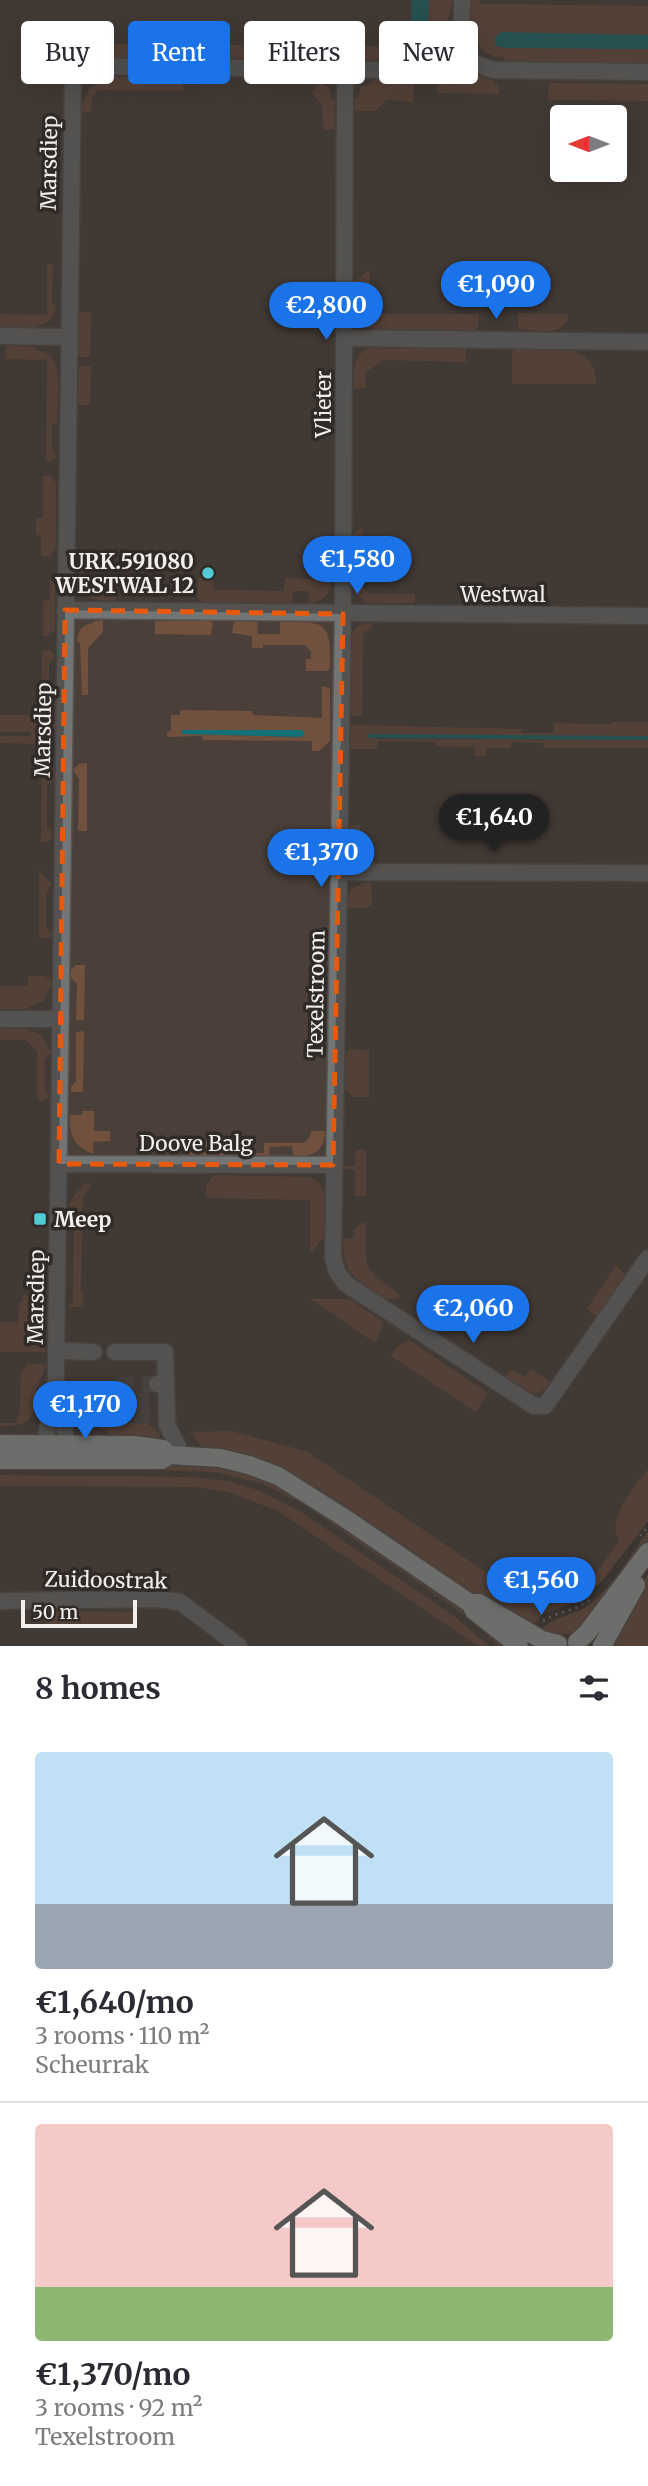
<!DOCTYPE html>
<meta charset="utf-8">
<style>
:root{--surface:#fff;--page:#f2f2f3;--text:#2b2b33;--muted:#7c7c81;--line:#e1e1e2;--accent:#1a73e8}
body{margin:0;font-family:Merriweather,serif;background:var(--page);color:var(--text);height:100vh;display:flex;flex-direction:column;font-size:26px;white-space:nowrap}
*{box-sizing:border-box;margin:0}
p{font-size:23px;color:var(--muted)}
.icon{flex:none;width:38px;height:38px;fill:none;stroke:currentColor;stroke-width:2;stroke-linecap:round;stroke-linejoin:round}
.map{position:relative;height:1646px;overflow:hidden}
.panel{display:flex;flex-direction:column;background:var(--surface);flex:1}
.panel>*{flex:none}
.guide{position:absolute;left:21px;top:21px;width:607px;height:63px;display:flex;gap:14px}
.needle{width:46px;rotate:270deg}
.fabs{position:absolute;left:550px;top:105px;display:grid;gap:14px}
.fabs a{display:grid;place-items:center;width:77px;height:77px;border-radius:7px;background:var(--surface);box-shadow:0 7px 28px #0002;font-size:35px}
.scale{position:absolute;left:21px;bottom:18px;width:116px;box-sizing:border-box;padding-left:7px;border:4px solid #f1eeec;border-top:0;font-size:19px;line-height:24px;white-space:nowrap;color:#f1eeec;-webkit-text-stroke:5px #312b28;paint-order:stroke}
.price{position:absolute;translate:-50% -60px;padding:0 16px;border-radius:24px;background:var(--accent);color:#fff;font-size:23px;line-height:46px;filter:drop-shadow(0 2px 4px #0008)}
.price::after{content:'';position:absolute;left:50%;top:42px;width:21px;height:16px;margin-left:-10px;background:inherit;clip-path:polygon(0 0,100% 0,50% 100%)}
.price.on{background:#222;color:#fff}
ul{padding:0;list-style:none}
li{display:grid;align-content:center;gap:14px;height:371px;padding:0 35px}
li+li{border-top:2px solid var(--line)}
li span{display:grid;place-items:center;height:217px;border-radius:7px;color:#555}
li>.icon{margin-inline-start:auto}
span .icon{width:126px;height:126px;fill:#fffc;stroke-width:1}
li b{font-size:30px}
h2{display:flex;justify-content:space-between;align-items:center;height:84px;padding:0 35px;font-size:30px}
.pill{padding:0 24px;border-radius:7px;background:var(--surface);box-shadow:0 7px 28px #0002;font-size:24px;line-height:63px}
.pill.on{background:var(--accent);color:#fff}
.map>svg:first-child{display:block}
.built{fill:#4a3f39;fill-rule:evenodd}
.green{fill:#72503e;fill-rule:evenodd}
.water{fill:#117179}
.lines{fill:none;stroke-linecap:round;stroke-linejoin:round}
.minor-tunnel{stroke:#56514e;stroke-width:16;stroke-dasharray:16 8;stroke-linecap:butt}
.minor-casing{stroke:#585350;stroke-width:19}
.major-casing{stroke:#585350;stroke-width:21}
.path{stroke:#8b8784;stroke-width:2.5;stroke-dasharray:2 5;stroke-linecap:butt}
.minor{stroke:#717575;stroke-width:16}
.major{stroke:#abb2b3;stroke-width:18}
.marked{fill:none;stroke:#e8590c;stroke-width:5;stroke-dasharray:14 9;stroke-linejoin:round}
.poi-dot{fill:#52cbd7;stroke:#312b28;stroke-width:2.5}
.labels{text-anchor:middle;dominant-baseline:central;stroke-width:7;stroke-linejoin:round;paint-order:stroke}
.street-label{font-size:21px;fill:#f1eeec;stroke:#312b28}
.poi-label{font-size:21px;font-weight:bold;fill:#f1eeec;stroke:#312b28;text-anchor:end}
</style>
<div class="map">
<svg width="648" height="1646" viewBox="0 0 648 1646">
<rect width="100%" height="100%" fill="#3b3532"/>
<path class="built" d="M0,0h648v1509l-62,83 -42,22 -22,32h-522zM562,117h52v53h-52z"/>
<path class="green" d="M429,0h23c-8,63 -36,60 -90,60l-8,-8v-6l51,1 5,-6 1,-8 5,4 12,-7z
M471,0h9l1,4 167,2v29l-147,-3 -5,14 10,2 142,1v15l-143,-3v-3c-18,-1 -30,-11 -31,-29l-3,-1z
M50,43h26v14l-11,10h-17v-22z
M93,44h55v8l-5,6 -43,-1 -7,-7z
M203,45h60v9l-6,5 -49,-1 -5,-5z
M276,46h59v6l-8,8 -46,-1 -5,-5z
M466,73l26,7 7,7v7l-62,-1v-8l6,-6z
M105,77h75l3,3v11l-84,-1 -7,7 -1,15h-9l-3,-3 1,-7h3l8,-15 14,-7z
M374,79h34l6,6 -1,17 -26,-2 -12,11h-20v-13h3l3,-11 13,-5z
M319,81l10,7 3,11h3v30l-12,1 -1,-24 -10,-13z
M549,83l99,1v17l-100,-1z
M47,264h6l-1,37 4,6c-1,11 -9,17 -20,18v3l-36,-1v-13l47,1z
M370,270l-1,36 6,8h104l-1,13 -4,3 -100,-1c-26,-3 -21,-27 -21,-47z
M79,312h12l-1,45h-10l-3,-4z
M518,313l50,1c0,24 -34,16 -50,15z
M6,346l30,1v3c31,3 21,48 21,72l-5,4v23l5,7 -6,6h-5l1,-102 -42,-1z
M372,346l94,3v13l-83,-2 -18,13 1,15 -12,1c-1,-19 -2,-34 18,-43z
M517,349c31,0 79,-10 79,35h-84v-32z
M80,366h11l-1,39h-10l-4,-3 1,-31z
M43,476h8l5,7v65l-6,8h-9v-21h-5v-16l7,-1z
M363,528l-1,59 8,7h45v9h-48l-16,-14 1,-51 4,-7z
M316,546h3l1,9 11,1v6l-12,1v17h12c0,13 -8,23 -22,23v-12h-16l-1,12 -88,-1 -6,-3v-21h15l1,12 70,1 1,-13 31,1z
M79,558h5v15l21,19v4h10v5c-30,0 -41,-6 -40,-37z
M50,579l5,6v45l-7,6h-5v-35l7,-1z
M103,620v12l-15,16v47h-6l-2,-51 -3,-3c0,-10 6,-17 16,-18l1,-2z
M155,621h56l2,2 -2,12 -56,-1z
M234,621l23,1 1,12h22v-12c46,0 51,-2 50,46l-3,3h-21v-12h5v-7l-6,-7h-42v3h-11v-12l-20,-3z
M372,623v4l-9,7 -1,82h-13l1,-78c3,-11 12,-15 22,-15z
M42,650h7l6,5 -6,9v22l6,4v44l-7,6v21l6,7v12l-7,5v42l6,8 -5,7h-7l1,-98 -42,-1v-7h31v-4h-31v-17h41z
M322,686l8,2v53l-11,10h-7v-10l-109,-1 -1,-4 -35,1v-5l4,-1v-16h9v-5l72,1 1,4 69,3zM301,730l3,6 -3,1 -119,-3 -1,-3z
M612,722h36v14l-281,-1 10,4 271,1v8h-97l-7,-1 -1,-4 -32,-1v6h-25v8h-11v-9l-40,-1 -1,-4 -56,-1 -1,8h-27l-1,-24 172,4v4h33v-10l57,1z
M87,763v68h-9l1,-52 -6,-9 6,-6z
M348,825h12l1,25 13,1v12c-29,1 -26,-15 -26,-38z
M39,870l13,14 -6,9v35l6,5 -2,5h-11z
M365,883h6l1,21 -5,4h-20c-1,-14 5,-22 18,-25z
M76,965h9l-1,55h-8l1,-36 -6,-6v-8z
M28,976h17l7,6 -8,19 -15,6v2h-29v-23h28z
M314,987l12,6v41h-12z
M0,1028l28,1v2c12,1 18,7 20,18h3v4l-6,6v31l5,6 -6,5h-5l-2,-4v-46l-11,-11h-26z
M84,1031l-1,61h-12v-5l5,-6v-49z
M349,1049l20,1v47h-16l-8,-8v-36z
M82,1111h12v20h16v10l-17,1 1,12c-19,-6 -25,-18 -24,-39h12z
M311,1131h14c0,21 -14,26 -32,26l-1,-11 -22,1 -1,9h-19v-3h14v-10h40l6,-6z
M183,1142l55,1v9l-3,4 -52,-1z
M355,1150h11v46h-11v-26l-11,-1 1,-3h10z
M214,1175l95,2 10,6 5,11v43l-14,17v-54l-104,-2v-13z
M86,1183h4l1,4 -8,9 -2,94 2,1v16h-16l6,-6 1,-80c-13,-15 0,-26 12,-38z
M362,1223h4c0,49 -5,43 34,72l-2,3 -12,2c-29,-19 -43,-24 -43,-61l11,-1v-9z
M616,1265l9,10 -27,40h-3l-8,-6z
M41,1292l5,3 -5,4v45l6,8h-47v-30h18l1,-20 4,-1v-6l17,1z
M311,1299h38l35,23 -9,21z
M409,1340l79,53 -12,19 -85,-56 6,-9z
M28,1364l18,1c-3,9 -8,18 -10,28 -4,27 -3,33 -36,33v-3h15c12,-17 -2,-49 13,-59z
M511,1369l14,8 5,-7h4l17,13c-15,19 -31,6 -47,-4z
M83,1413l12,9 52,1 13,11v5l-3,2 -47,-4 -3,-6 -27,-13 -2,-4z
M231,1431l77,21 231,156 28,-9 9,-7 3,9 -37,13 -11,14 -70,-41 -171,-115 -39,-16 -47,-7 -14,-17z
M110,1465c40,0 84,-4 123,5 49,10 90,43 130,70 50,34 100,68 148,106h-12l-37,-33 -159,-109 -40,-20 -47,-12 -103,-3z
M648,1469v52l-42,55 -23,25 -2,-6 38,-54c-14,-22 16,-54 29,-72z
M0,1475l188,2 40,4 30,9 40,20 156,106 35,30h-11l-200,-135 -49,-19 -33,-5 -196,-1z
M648,1531v13l-63,82c-16,11 -28,10 -46,6 14,-17 35,-15 51,-28 22,-17 41,-50 58,-73z
M648,1574v72h-41l2,-5z
M45,1611l92,1 -1,14 -91,-1z"/>
<path class="water" d="M411,0h18l-1,30 -5,8 -7,-1 -5,-4z
M501,32l147,3v14l-142,-1 -10,-2 -1,-9z
M182,730h120l3,4 -4,3 -119,-3z
M368,734l280,2v4l-280,-2z"/>
<g class="lines">
<path class="minor-tunnel" d="M56,1401h53l8,-16 40,-1
M109,1401h47
M110,1416h46"/>
<defs>
<path id="minor" d="M456,52l21,12 16,6 155,2
M345,69l-2,545 -10,644 4,14 9,12 188,122h11l103,-148
M0,336l68,1
M344,338l304,4
M65,610l583,6
M340,872l308,1
M0,1019h61
M59,1164l274,1
M57,1351l37,1
M115,1352h50l1,32
M157,1384h9l1,40 11,23 -1,9
M56,1401l-6,7 -4,32 8,20 12,-15v-5l-4,-32 -6,-7v-43l17,-1286 11,-6 311,4c61,0 67,-11 67,-70
M93,1401l17,15
M0,1601l159,-2 21,3 59,44"/>
<path id="major" d="M0,1444l134,1 29,4 6,6
M0,1460h162l7,-5 51,3 29,7 29,11 65,41 128,87 3,7 45,35
M474,1603h5l63,37 16,4
M577,1642l10,-9 61,-81
M602,1646l34,-61"/>
</defs>
<use href="#minor" class="minor-casing"/>
<use href="#major" class="major-casing"/>
<path class="path" d="M78,1423l14,5
M640,1536l8,-10
M543,1621c15,-10 33,-10 48,-22"/>
<use href="#minor" class="minor"/>
<use href="#major" class="major"/>
</g>
<path d="M0 0H648V1646H0ZM65,610l278,4 -10,551 -274,-1z" fill="#3b3532" fill-opacity=".55" fill-rule="evenodd"/>
<path class="marked" d="M65,610l278,4 -10,551 -274,-1z"/>
<g class="poi-dot">
<circle cx="208" cy="573" r="7"/>
<rect x="33" y="1212" width="14" height="14" rx="3.5"/>
</g>
<g class="labels">
<g class="street-label">
<text transform="translate(49 163) rotate(-89)">Marsdiep</text>
<text transform="translate(323 404) rotate(-90)">Vlieter</text>
<text x="503" y="594">Westwal</text>
<text transform="translate(43 730) rotate(-89)">Marsdiep</text>
<text transform="translate(316 994) rotate(-89)">Texelstroom</text>
<text x="196" y="1143">Doove Balg</text>
<text transform="translate(36 1297) rotate(-89)">Marsdiep</text>
<text transform="translate(106 1580) rotate(1)">Zuidoostrak</text>
</g>
<g class="poi-label">
<text x="194" y="561">URK.591080<tspan x="194" dy="24">WESTWAL 12</tspan></text>
<text x="54" y="1219" text-anchor="start">Meep</text>
</g>
</g>
</svg>
<div class="fabs">
<a><svg class="needle" viewBox="-14 -14 28 28"><path d="M0-13l5 13h-10z" fill="#e53935"/><path d="M0 13l5-13h-10z" fill="#7c7c81"/></svg></a>
</div>
<div class="scale">50 m</div>
<b class="price" style="left:496px;top:321px">€1,090</b>
<b class="price" style="left:326px;top:342px">€2,800</b>
<b class="price" style="left:357px;top:596px">€1,580</b>
<b class="price on" style="left:494px;top:854px">€1,640</b>
<b class="price" style="left:321px;top:889px">€1,370</b>
<b class="price" style="left:473px;top:1345px">€2,060</b>
<b class="price" style="left:85px;top:1441px">€1,170</b>
<b class="price" style="left:541px;top:1617px">€1,560</b>
<div class="guide">
<a class="pill">Buy</a>
<a class="pill on">Rent</a>
<a class="pill">Filters</a>
<a class="pill">New</a>
</div>
</div>
<section class="panel">
<h2>8 homes<svg class="icon" aria-label="filters" viewBox="0 0 24 24"><path d="M4 7h16M4 17h16"/><circle cx="9" cy="7" r="2"/><circle cx="15" cy="17" r="2"/></svg></h2>
<ul>
<li><span style="background:linear-gradient(#bfe0f5 70%,#9aa5b1 0)"><svg class="icon" aria-label="home" viewBox="0 0 24 24"><path d="M3 11l9-7 9 7M6 9v11h12V9"/></svg></span><div><b>€1,640/mo</b><p>3 rooms · 110 m²</p><p>Scheurrak</p></div></li>
<li><span style="background:linear-gradient(#f6c9c9 75%,#8fb573 0)"><svg class="icon" aria-label="home" viewBox="0 0 24 24"><path d="M3 11l9-7 9 7M6 9v11h12V9"/></svg></span><div><b>€1,370/mo</b><p>3 rooms · 92 m²</p><p>Texelstroom</p></div></li>
</ul>
</section>
